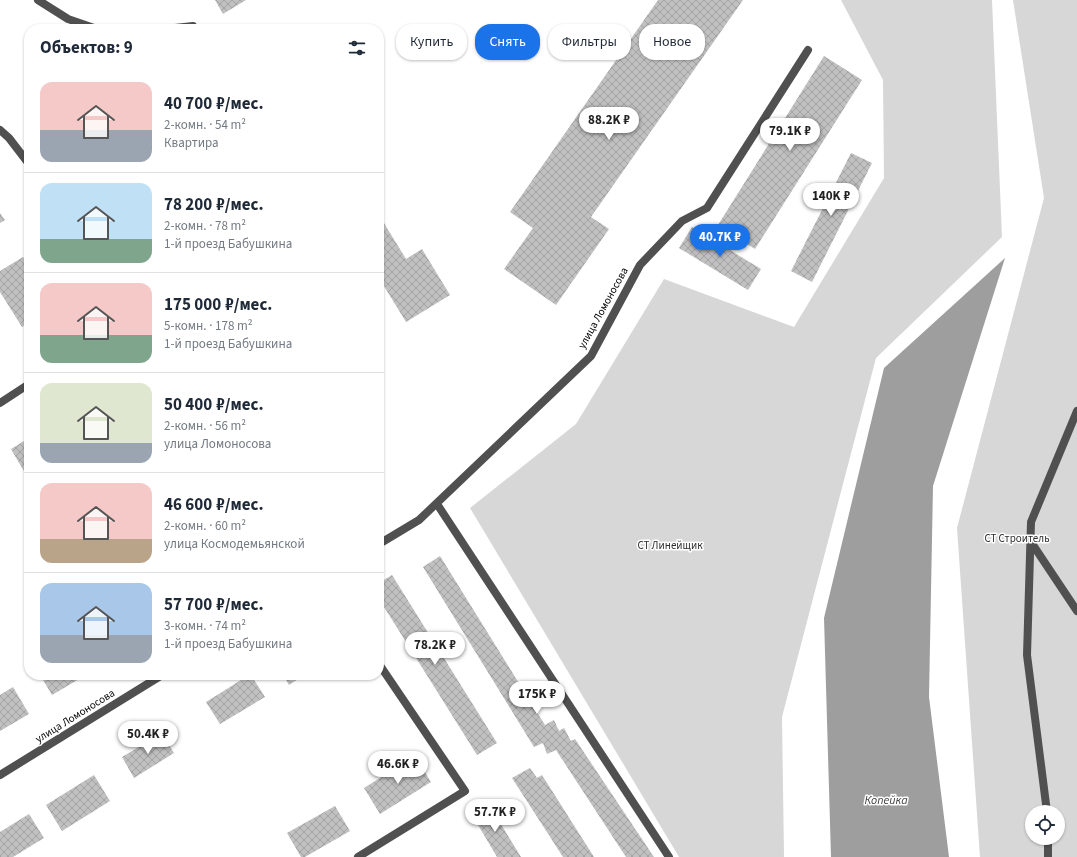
<!DOCTYPE html>
<html lang="ru">
<meta charset="utf-8">
<style>
:root{--surface:#fff;--page:#f6f6f7;--text:#1f2937;--muted:#747a83;--line:#e0e1e3;--accent:#1a73e8}
body{margin:0;font-family:"Source Sans 3",sans-serif;background:var(--page);color:var(--text);height:100vh;display:flex;flex-direction:column;font-size:15px;white-space:nowrap}
*{box-sizing:border-box;margin:0}
p{font-size:13px;color:var(--muted)}
.icon{flex:none;width:22px;height:22px;fill:none;stroke:currentColor;stroke-width:2;stroke-linecap:round;stroke-linejoin:round}
.map{position:relative;flex:1;overflow:hidden}
.sheet{position:absolute;left:24px;top:24px;width:360px;height:656px;display:flex;flex-direction:column;background:var(--surface);border-radius:16px;box-shadow:0 1px 3px #0004}
.sheet>*{flex:none}
.top-card{position:absolute;left:396px;top:24px;width:380px;height:36px;display:flex;gap:8px}
.controls{position:absolute;left:1025px;top:805px;display:grid;gap:8px}
.controls a{display:grid;place-items:center;width:40px;height:40px;border-radius:50%;background:var(--surface);box-shadow:0 1px 3px #0004;font-size:20px}
.price{position:absolute;translate:-50% -34px;padding:0 9px;border-radius:14px;background:#fff;color:#222;font-size:13px;line-height:26px;filter:drop-shadow(0 1px 2px #0008)}
.price::after{content:'';position:absolute;left:50%;top:24px;width:12px;height:9px;margin-left:-6px;background:inherit;clip-path:polygon(0 0,100% 0,50% 100%)}
.price.active{background:var(--accent);color:#fff}
ul{padding:0;list-style:none}
li{display:flex;align-items:center;gap:12px;height:100px;padding:0 16px}
li+li{border-top:1px solid var(--line)}
li span{display:grid;place-items:center;flex:none;width:112px;height:80px;border-radius:12px;color:#555}
li>.icon{margin-inline-start:auto}
span .icon{width:48px;height:48px;fill:#fffc;stroke-width:1}
li b{font-size:17px}
h2{display:flex;justify-content:space-between;align-items:center;height:48px;padding:0 16px;font-size:17px}
.chip{padding:0 14px;border-radius:16px;background:var(--surface);box-shadow:0 1px 3px #0004;font-size:14px;line-height:36px}
.chip.active{background:var(--accent);color:#fff}
.map>svg:first-child{display:block}
.green{fill:#d7d7d7;fill-rule:evenodd}
.water{fill:#9e9e9e}
.building{fill:url(#building-cross-hatch)}
.lines{fill:none;stroke-linecap:round;stroke-linejoin:round}
.lane{stroke:#505050;stroke-width:8}
.street{stroke:#505050;stroke-width:8}
.labels{text-anchor:middle;dominant-baseline:central;stroke-width:3;stroke-linejoin:round;paint-order:stroke}
.street-label{font-size:11px;fill:#000;stroke:#fff}
.park-label{font-size:11px;fill:#2e2e2e;stroke:#fff}
.water-label{font-size:12px;font-style:italic;fill:#3f3f3f;stroke:#fff}
</style>
<div class="map">
<svg width="1077" height="857" viewBox="0 0 1077 857">
<defs>
<pattern id="building-cross-hatch" width="8" height="8" patternUnits="userSpaceOnUse"><rect width="8" height="8" fill="#c0c0c0"/><path d="M0 0l8 8M0 8l8-8" fill="none" stroke="#a3a3a3"/></pattern>
</defs>
<rect width="100%" height="100%" fill="#fff"/>
<path class="green" d="M841,0h151l10,237 -126,121 -94,359 2,140h-105l-209,-349 106,-84 88,-145 130,48 90,-149 -1,-98z
M1013,0h64v857h-97l-23,-329 87,-330zM1032,812h26v26h-26z"/>
<path class="water" d="M1005,258l-72,228 -4,211 20,160h-118l-7,-239 60,-250z"/>
<path class="building" d="M215,0h31l-23,14z
M658,0h85l-152,217 18,12 -53,76 -52,-36 29,-41 -23,-16z
M824,56l38,24 -107,169 -37,-24z
M851,153l21,10 -60,119 -21,-11z
M0,213l5,7 -5,3z
M379,215l27,44 16,-10 28,46 -44,27 -27,-44z
M692,227l69,42 -13,21 -69,-42z
M23,257l6,8v57l-7,5 -22,-35v-21z
M29,438v33l-4,2 -14,-24z
M440,556l105,169 9,-5 5,11 5,-3 7,13 4,-2 79,118h-28l-70,-107 -9,4 -4,-11 -9,4 -111,-180z
M392,575l105,168 -20,12 -98,-156v-16z
M40,675h46l-34,20z
M249,675h2l14,22 -45,27 -14,-22z
M283,675h21l-15,10z
M13,687l16,27 -29,17v-36z
M162,733l12,20 -40,25 -12,-21z
M415,756l16,26 -51,32 -16,-26z
M530,768l7,10 5,-3 52,82h-31l-51,-79z
M94,775l16,26 -48,30 -16,-26z
M488,803l33,54h-24l-26,-44z
M335,806l15,25 -45,26h-4l-14,-24z
M29,814l15,24 -31,19h-13v-25z"/>
<g class="lines">
<path class="lane" d="M38,0l30,19 29,10
M166,29l27,-3
M437,504l232,353
M1031,542l46,69
M379,544l40,-24 172,-164 49,-91 42,-44 25,-13 101,-158
M1047,812l-20,-157 4,-133 46,-111
M1048,838v19"/>
<path class="street" d="M0,130l9,8 20,26
M0,403l29,-19
M0,775l162,-100
M358,857l107,-66 -86,-127"/>
</g>
<g class="labels">
<g class="street-label">
<text transform="translate(603 308) rotate(-61)">улица Ломоносова</text>
<text transform="translate(75 716) rotate(-32)">улица Ломоносова</text>
</g>
<g class="park-label">
<text x="1017" y="538">СТ Строитель</text>
<text x="670" y="545">СТ Линейщик</text>
</g>
<g class="water-label">
<text x="886" y="800">Копейка</text>
</g>
</g>
</svg>
<div class="controls">
<a><svg class="icon" aria-label="locate" viewBox="0 0 24 24"><circle cx="12" cy="12" r="6"/><path d="M12 2v4M12 18v4M2 12h4M18 12h4"/></svg></a>
</div>
<b class="price" style="left:609px;top:141px">88.2K ₽</b>
<b class="price" style="left:790px;top:152px">79.1K ₽</b>
<b class="price" style="left:831px;top:217px">140K ₽</b>
<b class="price active" style="left:720px;top:258px">40.7K ₽</b>
<b class="price" style="left:435px;top:666px">78.2K ₽</b>
<b class="price" style="left:537px;top:715px">175K ₽</b>
<b class="price" style="left:148px;top:755px">50.4K ₽</b>
<b class="price" style="left:398px;top:785px">46.6K ₽</b>
<b class="price" style="left:495px;top:833px">57.7K ₽</b>
<div class="top-card">
<a class="chip">Купить</a>
<a class="chip active">Снять</a>
<a class="chip">Фильтры</a>
<a class="chip">Новое</a>
</div>
<section class="sheet">
<h2>Объектов: 9<svg class="icon" aria-label="filters" viewBox="0 0 24 24"><path d="M4 7h16M4 17h16"/><circle cx="9" cy="7" r="2"/><circle cx="15" cy="17" r="2"/></svg></h2>
<ul>
<li><span style="background:linear-gradient(#f6c9c9 60%,#9aa5b1 0)"><svg class="icon" aria-label="home" viewBox="0 0 24 24"><path d="M3 11l9-7 9 7M6 9v11h12V9"/></svg></span><div><b>40 700 ₽/мес.</b><p>2-комн. · 54 m²</p><p>Квартира</p></div></li>
<li><span style="background:linear-gradient(#bfe0f5 70%,#7fa58c 0)"><svg class="icon" aria-label="home" viewBox="0 0 24 24"><path d="M3 11l9-7 9 7M6 9v11h12V9"/></svg></span><div><b>78 200 ₽/мес.</b><p>2-комн. · 78 m²</p><p>1-й проезд Бабушкина</p></div></li>
<li><span style="background:linear-gradient(#f6c9c9 65%,#7fa58c 0)"><svg class="icon" aria-label="home" viewBox="0 0 24 24"><path d="M3 11l9-7 9 7M6 9v11h12V9"/></svg></span><div><b>175 000 ₽/мес.</b><p>5-комн. · 178 m²</p><p>1-й проезд Бабушкина</p></div></li>
<li><span style="background:linear-gradient(#dfe7d0 75%,#9aa5b1 0)"><svg class="icon" aria-label="home" viewBox="0 0 24 24"><path d="M3 11l9-7 9 7M6 9v11h12V9"/></svg></span><div><b>50 400 ₽/мес.</b><p>2-комн. · 56 m²</p><p>улица Ломоносова</p></div></li>
<li><span style="background:linear-gradient(#f6c9c9 70%,#b9a48a 0)"><svg class="icon" aria-label="home" viewBox="0 0 24 24"><path d="M3 11l9-7 9 7M6 9v11h12V9"/></svg></span><div><b>46 600 ₽/мес.</b><p>2-комн. · 60 m²</p><p>улица Космодемьянской</p></div></li>
<li><span style="background:linear-gradient(#a9c7e8 65%,#9aa5b1 0)"><svg class="icon" aria-label="home" viewBox="0 0 24 24"><path d="M3 11l9-7 9 7M6 9v11h12V9"/></svg></span><div><b>57 700 ₽/мес.</b><p>3-комн. · 74 m²</p><p>1-й проезд Бабушкина</p></div></li>
</ul>
</section>
</div>
